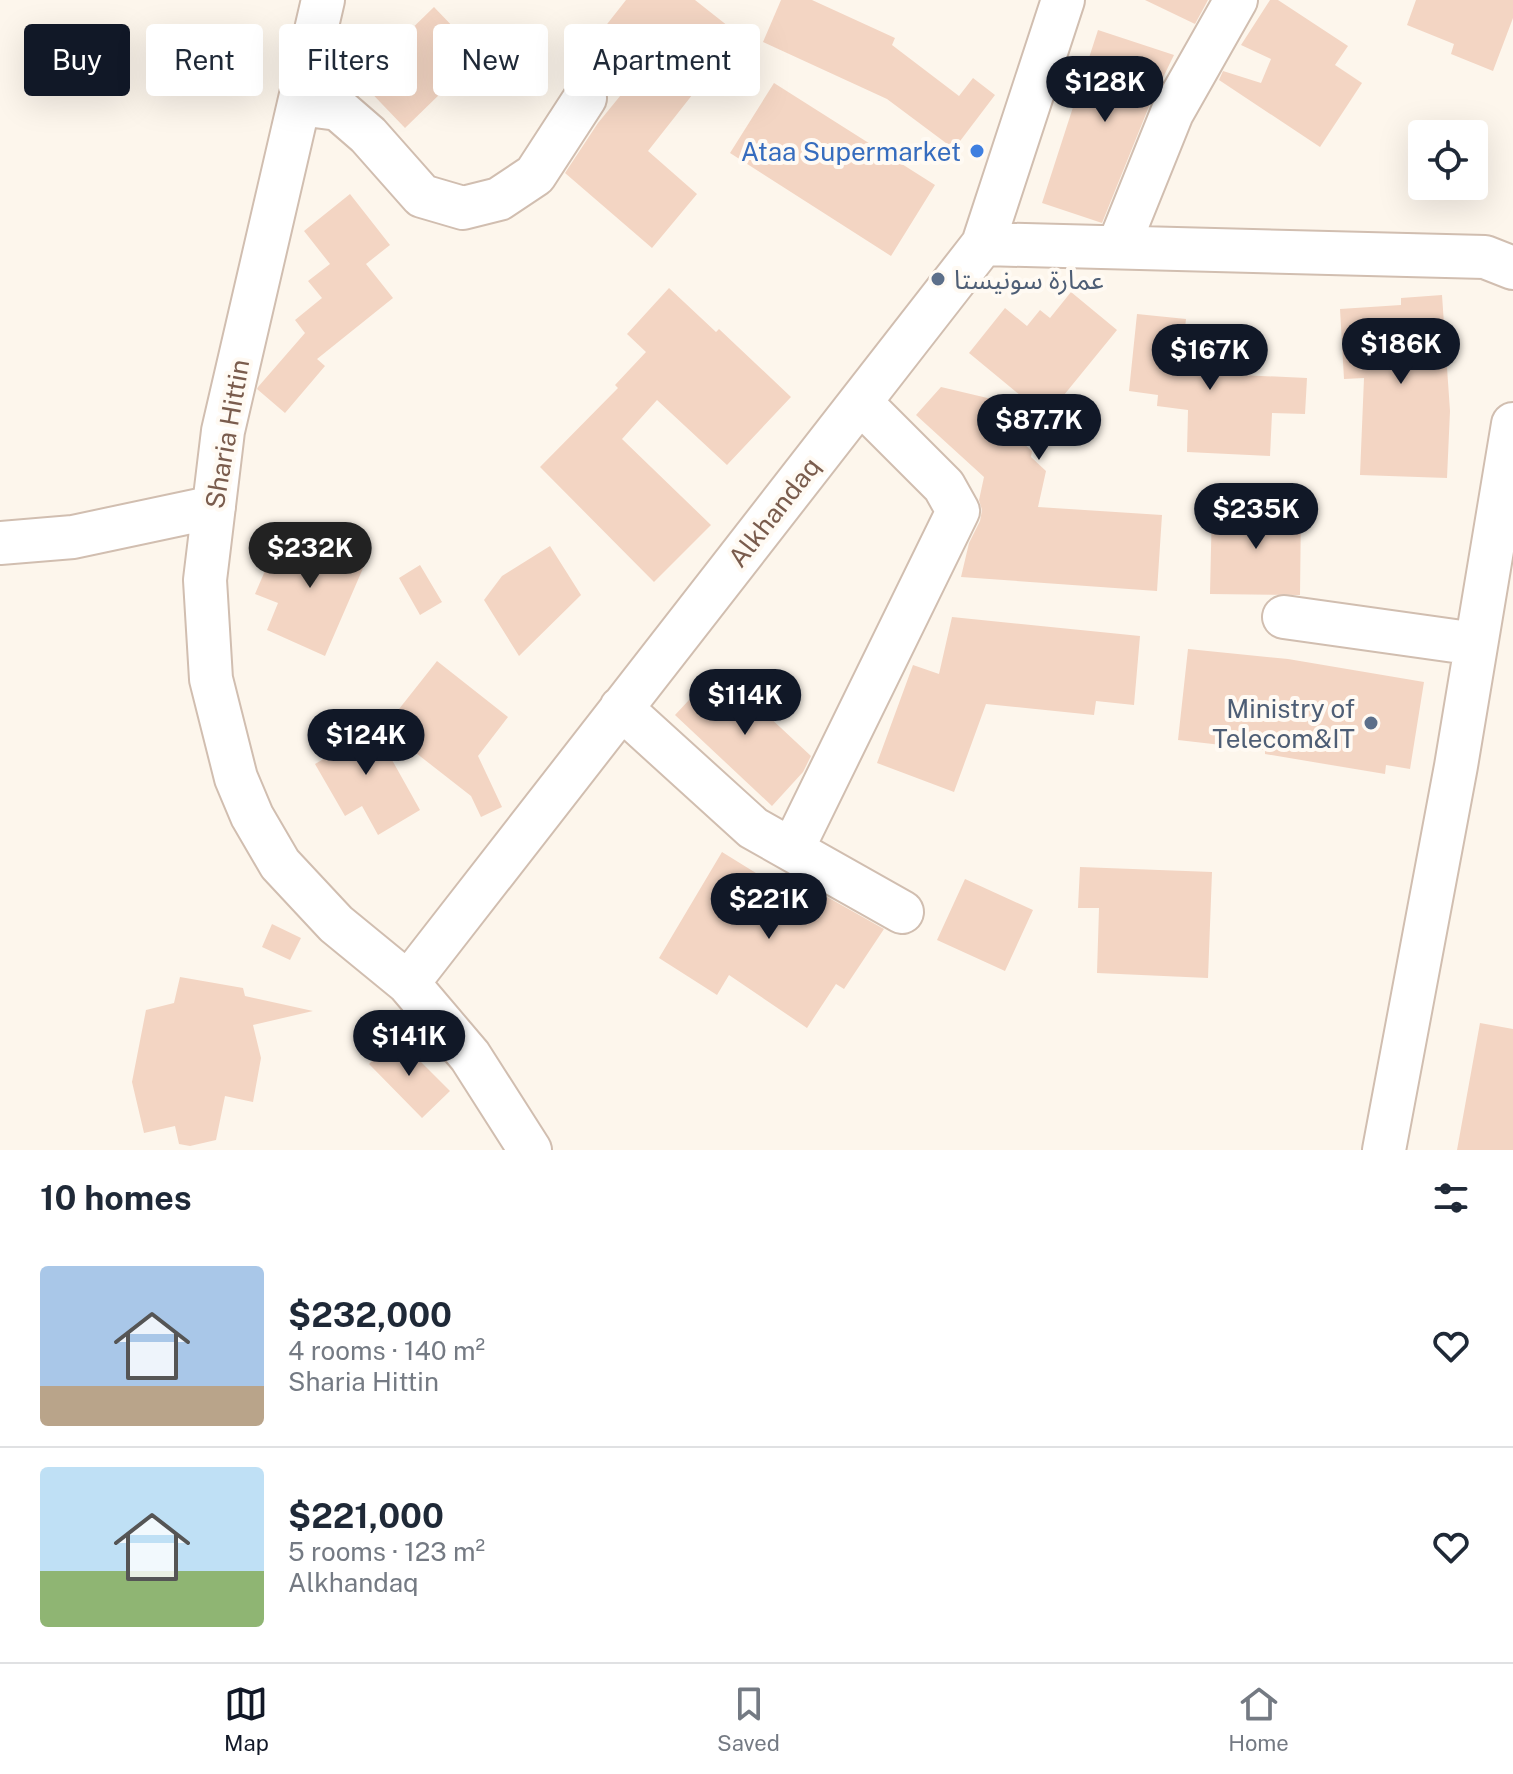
<!DOCTYPE html>
<meta charset="utf-8">
<style>
:root{--surface:#fff;--page:#f2f2f3;--text:#1f2937;--muted:#747a83;--line:#e0e1e3;--accent:#111827}
body{margin:0;font-family:"Public Sans","Noto Sans Arabic",sans-serif;background:var(--page);color:var(--text);height:100vh;display:flex;flex-direction:column;font-size:30px;white-space:nowrap}
*{box-sizing:border-box;margin:0}
p{font-size:26px;color:var(--muted)}
.icon{flex:none;width:44px;height:44px;fill:none;stroke:currentColor;stroke-width:2;stroke-linecap:round;stroke-linejoin:round}
.map{position:relative;height:1150px;overflow:hidden}
.side{display:flex;flex-direction:column;background:var(--surface);flex:1}
.side>*{flex:none}
.top-card{position:absolute;left:24px;top:24px;width:800px;height:72px;display:flex;gap:16px}
.buttons{position:absolute;left:1408px;top:120px;display:grid;gap:16px}
.buttons a{display:grid;place-items:center;width:80px;height:80px;border-radius:8px;background:var(--surface);box-shadow:0 8px 32px #0002;font-size:40px}
.price{position:absolute;translate:-50% -68px;padding:0 18px;border-radius:28px;background:var(--accent);color:#fff;font-size:26px;line-height:52px;filter:drop-shadow(0 2px 4px #0008)}
.price::after{content:'';position:absolute;left:50%;top:48px;width:24px;height:18px;margin-left:-12px;background:inherit;clip-path:polygon(0 0,100% 0,50% 100%)}
.price.current{background:#222;color:#fff}
ul{padding:0;list-style:none}
li{display:flex;align-items:center;gap:24px;height:200px;padding:0 40px}
li+li{border-top:2px solid var(--line)}
li span{display:grid;place-items:center;flex:none;width:224px;height:160px;border-radius:8px;color:#555}
li>.icon{margin-inline-start:auto}
span .icon{width:96px;height:96px;fill:#fffc;stroke-width:1}
li b{font-size:34px}
h2{display:flex;justify-content:space-between;align-items:center;height:96px;padding:0 40px;font-size:34px}
.chip{padding:0 28px;border-radius:8px;background:var(--surface);box-shadow:0 8px 32px #0002;font-size:28px;line-height:72px}
.chip.current{background:var(--accent);color:#fff}
.menu{display:flex;justify-content:space-around;align-items:center;height:112px;border-top:2px solid var(--line);background:var(--surface);font-size:22px;color:var(--muted)}
.menu a{display:grid;justify-items:center;gap:4px}
.menu .current{color:var(--accent)}
.map>svg:first-child{display:block}
.building{fill:#f3d5c3}
.lines{fill:none;stroke-linecap:round;stroke-linejoin:round}
.minor-casing{stroke:#d1beb0;stroke-width:46}
.minor{stroke:#fff;stroke-width:42}
.shop-dot{fill:#3f7fe0;stroke:#fffaf3;stroke-width:3}
.service-dot{fill:#5c6f8a;stroke:#fffaf3;stroke-width:3}
.labels{text-anchor:middle;dominant-baseline:central;stroke-width:8;stroke-linejoin:round;paint-order:stroke}
.shop-label{font-size:26px;fill:#366cbe;stroke:#fffaf3;text-anchor:end}
.service-label{font-size:26px;fill:#4e5e75;stroke:#fffaf3;text-anchor:start}
.street-label{font-size:26px;fill:#7a5c4d;stroke:#fffaf3}
</style>
<div class="map">
<svg width="1513" height="1150" viewBox="0 0 1513 1150">
<rect width="100%" height="100%" fill="#fdf6ec"/>
<path class="building" d="M626,0h69l38,30 -11,20 4,2 -78,99 49,43 -45,54 -87,-75 33,-50 27,-33 -43,-34z
M781,0h31l83,38 -3,7 67,51 14,-18 22,17 -41,54 -67,-50 -124,-57z
M1145,0h63l-13,24z
M1270,0h8l70,46 -13,19 27,18 -42,64 -101,-67 4,-9 38,12 10,-24 -30,-14z
M1416,0h97v18l-20,53 -42,-17 3,-10 -47,-19z
M434,7l46,48 -75,73 -46,-48z
M1098,30l76,25 -24,49 -48,119 -60,-20z
M774,83l161,102 -44,71 -161,-103z
M350,194l40,51 -24,19 27,34 -76,61 8,7 -40,47 -28,-24 1,-2 47,-54 -10,-13 27,-22 -14,-17 22,-17 -26,-33z
M669,288l47,44 3,-3 72,68 -64,68 -70,-65 -35,39 89,86 -57,57 -114,-115 78,-79 -3,-3 31,-33 -19,-18z
M1071,292l46,38 -93,114 8,7 -1,6 15,14 -8,36 124,8 -5,76 -196,-14 8,-34 11,-22 2,-11 -3,-10 5,-23 -68,-62 25,-28 97,23 -69,-57 36,-45 22,18 13,-16 10,8z
M1442,295l8,116 -3,67 -87,-3 4,-97 -20,1 -4,-70 61,-4v-7z
M1137,314l49,5 -4,34 36,2 -1,19 90,4 -2,36 -33,-1 -2,43 -83,-4 1,-42 -31,-4 1,-11 -29,-4z
M1212,505l89,3 -1,87 -90,-1z
M309,533l58,26 -42,97 -58,-26 11,-27 -23,-9 25,-58 23,10z
M550,546l31,49 -62,61 -35,-56 18,-24z
M420,565l22,37 -22,13 -21,-37z
M952,617l188,19 -6,69 -38,-4 -2,14 -108,-11 -32,88 -77,-29 36,-98 26,9z
M1188,649l100,10 136,23 -14,87 -24,-4 -1,9 -120,-20v-4l-87,-10z
M437,661l71,56 -30,39 24,51 -21,10 -10,-21 -87,-68z
M718,669l93,87 -8,16 -31,34 -97,-91z
M368,717l52,93 -42,25 -16,-29 -17,10 -30,-52 17,-10 -7,-13z
M722,852l82,51 9,-14 71,40 -40,60 -8,-5 -29,44 -78,-53 -12,20 -58,-37z
M1080,867l132,5 -4,106 -111,-5 2,-65h-21z
M965,879l68,31 -28,61 -68,-31z
M272,924l29,14 -11,22 -28,-13z
M180,977l63,11 2,8 68,15 -60,14 8,33 -8,44 -28,-6 -9,44 -26,6 -11,-2 -4,-18 -31,7 -12,-51 14,-72 28,-7z
M1480,1023l33,6v121h-56z
M396,1037l54,54 -28,27 -53,-54z"/>
<g class="lines">
<defs>
<path id="minor" d="M323,0l-100,431 -18,149 6,99 25,99 16,38 28,48 56,60 72,59 62,73 60,94
M299,104l39,5 30,26 54,61 41,12 36,-9 36,-24 50,-77
M983,244l502,13 28,11
M1118,247l54,-134 64,-113
M0,543l73,-6 141,-30
M1284,617l192,27
M621,708l132,120 149,84
M792,850l166,-339 -14,-25 -84,-84
M408,983l575,-739 80,-244
M1384,1150l72,-384 57,-342"/>
</defs>
<use href="#minor" class="minor-casing"/>
<use href="#minor" class="minor"/>
</g>
<circle class="shop-dot" cx="977" cy="151" r="8"/>
<g class="service-dot">
<circle cx="938" cy="279" r="8"/>
<circle cx="1371" cy="723" r="8"/>
</g>
<g class="labels">
<g class="shop-label">
<text x="961" y="151">Ataa Supermarket</text>
</g>
<g class="service-label">
<text x="954" y="279">عمارة سونيستا</text>
<text x="1355" y="708" text-anchor="end">Ministry of<tspan x="1355" dy="30">Telecom&amp;IT</tspan></text>
</g>
<g class="street-label">
<text transform="translate(227 434) rotate(-80)">Sharia Hittin</text>
<text transform="translate(774 512) rotate(-52)">Alkhandaq</text>
</g>
</g>
</svg>
<div class="buttons">
<a><svg class="icon" aria-label="locate" viewBox="0 0 24 24"><circle cx="12" cy="12" r="6"/><path d="M12 2v4M12 18v4M2 12h4M18 12h4"/></svg></a>
</div>
<b class="price" style="left:1105px;top:124px">$128K</b>
<b class="price" style="left:1401px;top:386px">$186K</b>
<b class="price" style="left:1210px;top:392px">$167K</b>
<b class="price" style="left:1039px;top:462px">$87.7K</b>
<b class="price" style="left:1256px;top:551px">$235K</b>
<b class="price current" style="left:310px;top:590px">$232K</b>
<b class="price" style="left:745px;top:737px">$114K</b>
<b class="price" style="left:366px;top:777px">$124K</b>
<b class="price" style="left:769px;top:941px">$221K</b>
<b class="price" style="left:409px;top:1078px">$141K</b>
<div class="top-card">
<a class="chip current">Buy</a>
<a class="chip">Rent</a>
<a class="chip">Filters</a>
<a class="chip">New</a>
<a class="chip">Apartment</a>
</div>
</div>
<section class="side">
<h2>10 homes<svg class="icon" aria-label="filters" viewBox="0 0 24 24"><path d="M4 7h16M4 17h16"/><circle cx="9" cy="7" r="2"/><circle cx="15" cy="17" r="2"/></svg></h2>
<ul>
<li><span style="background:linear-gradient(#a9c7e8 75%,#b9a48a 0)"><svg class="icon" aria-label="home" viewBox="0 0 24 24"><path d="M3 11l9-7 9 7M6 9v11h12V9"/></svg></span><div><b>$232,000</b><p>4 rooms · 140 m²</p><p>Sharia Hittin</p></div><svg class="icon" aria-label="heart" viewBox="0 0 24 24"><path d="M12 20l-8-8c-3-5 5-10 8-4 3-6 11-1 8 4z"/></svg></li>
<li><span style="background:linear-gradient(#bfe0f5 65%,#8fb573 0)"><svg class="icon" aria-label="home" viewBox="0 0 24 24"><path d="M3 11l9-7 9 7M6 9v11h12V9"/></svg></span><div><b>$221,000</b><p>5 rooms · 123 m²</p><p>Alkhandaq</p></div><svg class="icon" aria-label="heart" viewBox="0 0 24 24"><path d="M12 20l-8-8c-3-5 5-10 8-4 3-6 11-1 8 4z"/></svg></li>
</ul>
</section>
<nav class="menu">
<a class="current"><svg class="icon" aria-label="map" viewBox="0 0 24 24"><path d="M3 6l6-2 6 2 6-2v14l-6 2-6-2-6 2zM9 4v14M15 6v14"/></svg>Map</a>
<a><svg class="icon" aria-label="saved" viewBox="0 0 24 24"><path d="M7 4h10v16l-5-4-5 4z"/></svg>Saved</a>
<a><svg class="icon" aria-label="home" viewBox="0 0 24 24"><path d="M3 11l9-7 9 7M6 9v11h12V9"/></svg>Home</a>
</nav>
